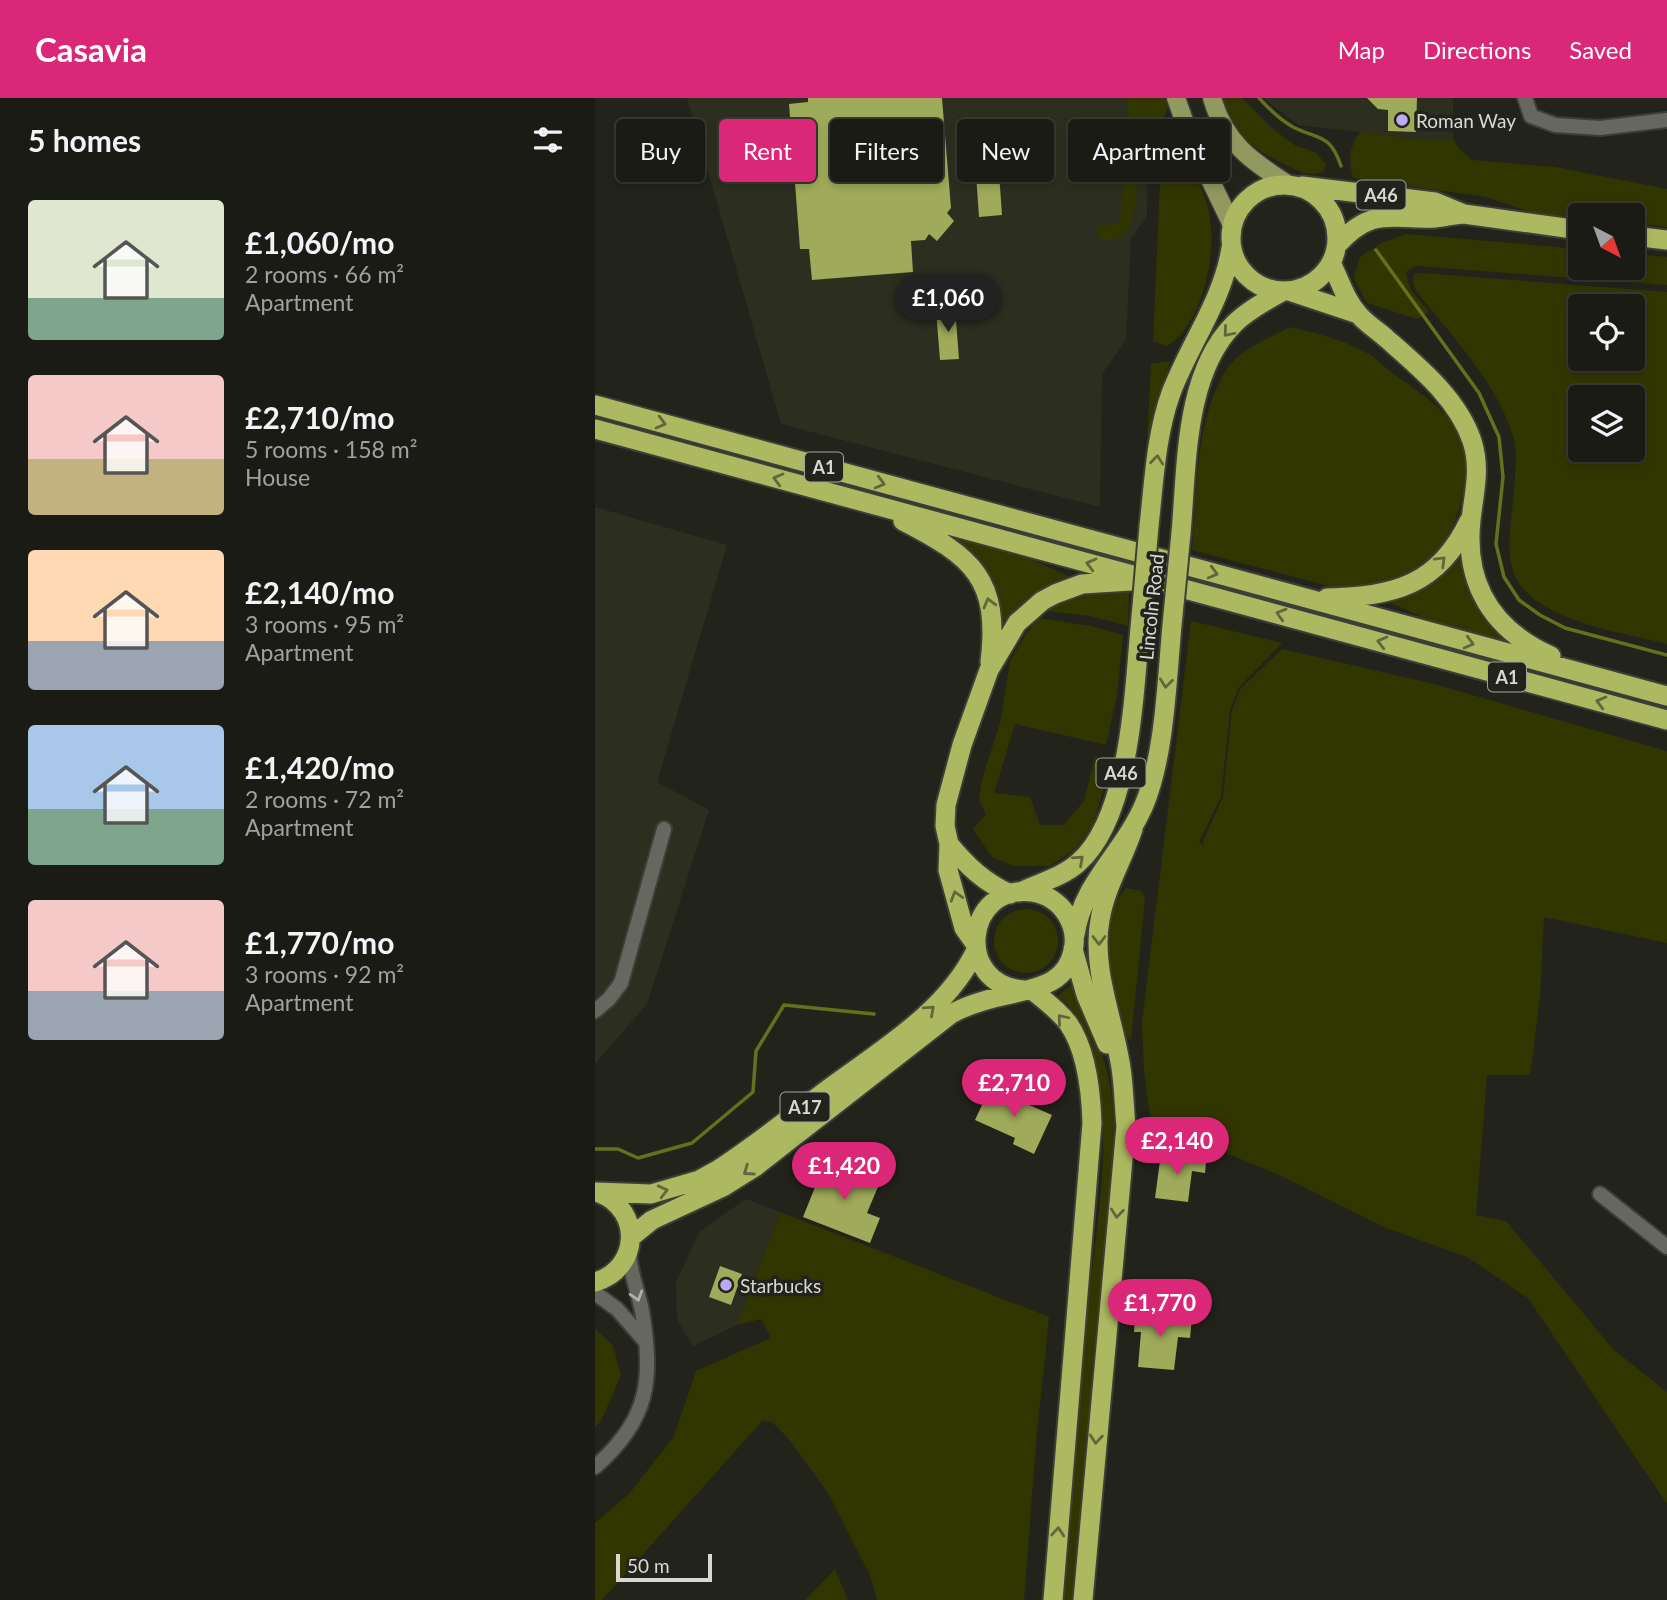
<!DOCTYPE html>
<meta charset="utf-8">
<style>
:root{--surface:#1a1b15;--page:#272822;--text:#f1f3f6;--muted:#9fa1a0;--line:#383934;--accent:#db2777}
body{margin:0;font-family:Lato,sans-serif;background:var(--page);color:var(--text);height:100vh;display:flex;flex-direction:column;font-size:26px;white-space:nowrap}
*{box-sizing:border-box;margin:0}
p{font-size:23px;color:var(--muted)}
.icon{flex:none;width:38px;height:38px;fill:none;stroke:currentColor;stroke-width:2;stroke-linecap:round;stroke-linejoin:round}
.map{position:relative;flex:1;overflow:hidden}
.drawer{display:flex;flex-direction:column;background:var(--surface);width:595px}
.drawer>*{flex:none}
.hud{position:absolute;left:21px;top:21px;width:665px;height:63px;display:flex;gap:14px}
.needle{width:46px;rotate:139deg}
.fabs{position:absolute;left:973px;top:105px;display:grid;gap:14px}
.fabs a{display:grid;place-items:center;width:77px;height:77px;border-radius:7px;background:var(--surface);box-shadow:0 4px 10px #0003,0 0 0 2px var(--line);font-size:35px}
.scale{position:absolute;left:21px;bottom:18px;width:96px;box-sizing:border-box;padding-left:7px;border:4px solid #d8d9d3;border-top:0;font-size:19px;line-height:24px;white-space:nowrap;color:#d8d9d3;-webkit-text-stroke:5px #22241c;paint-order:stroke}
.price{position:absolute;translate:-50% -60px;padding:0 16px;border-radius:24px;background:var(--accent);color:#fff;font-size:23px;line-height:46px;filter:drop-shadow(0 2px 4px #0008)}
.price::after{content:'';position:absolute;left:50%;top:42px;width:21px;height:16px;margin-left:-10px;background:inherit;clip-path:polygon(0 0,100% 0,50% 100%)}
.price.on{background:#222;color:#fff}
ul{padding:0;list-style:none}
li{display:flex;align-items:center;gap:21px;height:175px;padding:0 28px}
li span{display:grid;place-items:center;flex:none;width:196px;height:140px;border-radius:7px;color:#555}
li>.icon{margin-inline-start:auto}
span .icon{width:84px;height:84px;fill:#fffc;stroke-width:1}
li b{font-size:30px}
h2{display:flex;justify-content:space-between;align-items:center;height:84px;padding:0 28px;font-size:30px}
.tag{padding:0 24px;border-radius:7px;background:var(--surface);box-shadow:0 4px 10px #0003,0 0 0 2px var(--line);font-size:24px;line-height:63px}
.tag.on{background:var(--accent);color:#fff}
header{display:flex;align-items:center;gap:42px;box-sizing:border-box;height:98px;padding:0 35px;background:var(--accent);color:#fff}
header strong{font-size:33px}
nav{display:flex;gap:38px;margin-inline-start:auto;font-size:24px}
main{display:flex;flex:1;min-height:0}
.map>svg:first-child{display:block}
.built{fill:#2c2e20}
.green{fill:#313600;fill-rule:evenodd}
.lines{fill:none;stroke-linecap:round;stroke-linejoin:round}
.stream{stroke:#66701c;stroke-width:3.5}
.building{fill:#9faa5a}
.minor-casing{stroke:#3d3e37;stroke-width:18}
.major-casing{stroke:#3d3e37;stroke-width:21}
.highway-casing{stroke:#3d3e37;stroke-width:23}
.minor{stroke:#66675e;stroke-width:14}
.major{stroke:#919860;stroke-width:18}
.highway{stroke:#adb961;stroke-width:19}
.highway-bridge-casing{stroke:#3d3e37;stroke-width:23;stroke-linecap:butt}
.highway-bridge{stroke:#adb961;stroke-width:19}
.oneway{stroke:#61673b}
.oneway2{stroke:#b0b1aa}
.poi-dot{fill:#bda9f5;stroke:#22241c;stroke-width:2.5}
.labels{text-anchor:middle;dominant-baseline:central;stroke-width:7;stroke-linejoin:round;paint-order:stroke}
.shield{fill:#22241c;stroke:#a1a39c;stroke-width:2}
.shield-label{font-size:18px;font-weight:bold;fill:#d8d9d3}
.poi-label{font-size:19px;fill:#d8d9d3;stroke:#22241c;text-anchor:start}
.street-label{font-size:19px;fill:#d8d9d3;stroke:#22241c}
</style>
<header>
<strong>Casavia</strong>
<nav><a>Map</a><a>Directions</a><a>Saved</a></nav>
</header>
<main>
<section class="drawer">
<h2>5 homes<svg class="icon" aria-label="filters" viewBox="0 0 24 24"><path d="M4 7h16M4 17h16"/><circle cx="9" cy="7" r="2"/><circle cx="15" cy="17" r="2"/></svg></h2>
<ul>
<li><span style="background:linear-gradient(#dfe7d0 70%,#7fa58c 0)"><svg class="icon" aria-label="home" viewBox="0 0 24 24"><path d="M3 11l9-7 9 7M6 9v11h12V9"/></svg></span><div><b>£1,060/mo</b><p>2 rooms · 66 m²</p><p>Apartment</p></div></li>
<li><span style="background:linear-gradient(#f6c9c9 60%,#c2b280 0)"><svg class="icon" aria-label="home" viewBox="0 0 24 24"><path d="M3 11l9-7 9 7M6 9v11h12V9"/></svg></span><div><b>£2,710/mo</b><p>5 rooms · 158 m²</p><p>House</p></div></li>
<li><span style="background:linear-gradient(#ffd9b3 65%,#9aa5b1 0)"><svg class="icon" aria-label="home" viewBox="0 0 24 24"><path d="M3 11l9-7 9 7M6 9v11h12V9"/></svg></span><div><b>£2,140/mo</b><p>3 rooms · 95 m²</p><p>Apartment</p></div></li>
<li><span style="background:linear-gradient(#a9c7e8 60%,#7fa58c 0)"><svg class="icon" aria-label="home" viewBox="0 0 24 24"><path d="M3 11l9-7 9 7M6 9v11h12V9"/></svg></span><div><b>£1,420/mo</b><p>2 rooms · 72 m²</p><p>Apartment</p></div></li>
<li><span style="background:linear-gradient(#f6c9c9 65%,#9aa5b1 0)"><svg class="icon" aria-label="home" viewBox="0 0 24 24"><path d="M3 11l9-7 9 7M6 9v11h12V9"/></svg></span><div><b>£1,770/mo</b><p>3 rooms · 92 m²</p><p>Apartment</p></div></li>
</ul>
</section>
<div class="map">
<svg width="1072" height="1502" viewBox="0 0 1072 1502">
<rect width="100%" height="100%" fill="#22241c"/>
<path class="built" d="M92,0h461l-1,119 -16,21 -5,102 -24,34 -2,133 -319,-83z
M668,0h190v41h-34l-120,-14z
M0,409l132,38 -70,237 52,28 -62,194 -52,60z
M151,1101l34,13 -43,113 -44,21 -16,-26 -1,-38 24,-51z"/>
<path class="green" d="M531,0h42c2,22 -15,28 -29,41 -2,21 3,96 -25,101 -5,1 -11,-1 -16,-2v-12l22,-3 8,-111z
M627,0h20l31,31 23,17 19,6 11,12 -3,8c-16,4 -23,0 -37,-7 -30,-14 -57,-33 -64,-67z
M765,34l59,7h34l6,10 13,11 83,7 112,22v38l-34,-4v-8h-53v3l-44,-4 -50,-17 -133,-19c-5,-19 -4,-30 7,-46z
M566,64c78,3 54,162 5,184l-13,-5z
M812,136l173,15v19h53v-14l34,3v28l-251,-19 -10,6 4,17 19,23 -12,7 -50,-16 -13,-25 6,-21 23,-15z
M827,175l245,19v352c-45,-12 -129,-22 -152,-68 -6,-14 -6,-32 -5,-47 2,-21 9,-71 4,-90 -15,-54 -63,-104 -97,-147l-4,-10 1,-8zM985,208h53v53h-53zM985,299h53v53h-53z
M695,229c25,6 52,12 75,25 9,4 17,13 25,19 24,19 52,33 67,60 23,41 -3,117 -41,143 -10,6 -50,14 -62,15 -7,0 -14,-2 -21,-2l-141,-37c5,-56 3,-133 35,-181 11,-18 44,-32 63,-42z
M575,263l-24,99 5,-96z
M354,437l78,22 45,21 -68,54 -4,-2 -53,-92z
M869,445l25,78 23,23 -75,-20 -48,-22 27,-12z
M529,493l5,1 -1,34 -38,-10 -42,-5c19,-20 51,-19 76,-20z
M443,520l53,8 32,9 -6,61 -11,49 -91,-21 -21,69 36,4 10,28h24l20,-24 11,-45 15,7 -16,61 -19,26 -25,16h-36l-22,-9 -19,-28 13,-15 -7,-13 3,-22 18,-56 10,-62 14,-24z
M596,523l91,22 -43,44 -9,23 -9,87 -22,45 5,4 -1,-5 20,-44 9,-87 9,-22 41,-39 152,35 233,67v192l-123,-26 -4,80 -10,78h-43l-11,140 30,6 108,129 53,42v112l-139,-206 -61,-41 -81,-29 -107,-53 -110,-46 -19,-13 -6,-44 -2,-50z
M531,790l16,3 3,8 -14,140 -10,2c-5,-26 -21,-85 -17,-109 3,-16 12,-33 22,-44z
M399 843a32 32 0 1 1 64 0a32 32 0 1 1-64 0Z
M478,885c27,60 42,94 42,162l-23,227 -16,228h-15c8,-99 17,-198 27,-297 7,-64 20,-132 13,-197 -4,-38 -10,-86 -43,-110z
M185,1114l269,105 -13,126 -12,157h-147l-7,-25 -42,-82 -40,-55 -16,-16 -10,-1 -160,179h-7v-77l35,-30 44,-57 22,-65 75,-33 -10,-19 -24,6z
M0,1231l18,16 8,30 -20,46 -6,6z
M240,1471l13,31h-43z"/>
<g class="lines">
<path class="stream" d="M664,0c11,12 20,21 34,29 26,13 37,6 48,39
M781,152l103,143 20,44 4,40 -7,67 8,33 15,23 21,15 25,13 102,27
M0,1051h23l20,9 54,-15 61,-51 3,-41 28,-46 90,9"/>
</g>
<path class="building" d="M213,0h134l9,110 -4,5 7,8 -17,20 -8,-7 -4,6 -14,1 2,31 -101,8 -3,-31h-9l-11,-145 19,-2z
M772,0h50l-1,34 -28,-1v-21l-10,-1z
M404,75l3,42 -23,2 -3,-43z
M360,210l4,51 -19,1 -4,-50z
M395,990l62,27 -18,39 -21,-10 2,-6 -40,-18z
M566,1055l33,5v2l12,2 -1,11 -13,-2 -4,31 -33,-4z
M231,1062l54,22 -13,31 13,5 -10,25 -67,-26z
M125,1168l22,8 -11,31 -22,-8z
M540,1215l57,5 -2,20 -12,-1 -4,33 -36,-3 3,-35h-7z"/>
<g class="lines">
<defs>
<path id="minor" d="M930,0l6,18 24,9 45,3 67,-8
M0,913l14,-12 12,-16 43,-154
M1005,1096l67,53
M0,1195l22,16 27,31
M0,1369c55,-48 58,-88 47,-156 -4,-20 -12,-38 -13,-59"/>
<path id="major" d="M581,0l15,42 41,85
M617,0c13,45 39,63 77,87"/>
<path id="highway" d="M636 140a53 53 0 1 1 106 0a53 53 0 1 1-106 0Z
M707,88l133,16 29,12 116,16
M1038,138l34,4
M742,147c36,-39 53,-25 98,-27 9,-1 18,-3 28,-4
M736,165c9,17 14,37 28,52 8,9 19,16 28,24 32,28 71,60 85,102 9,28 2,51 -1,79 -7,64 22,110 80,136
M694,193l69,23
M0,307l1072,291
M0,331l1072,291
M308,423c70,36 97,58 87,141
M554,428c5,-45 7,-91 22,-133 19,-50 52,-93 60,-145
M586,435c6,-66 3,-159 53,-209 14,-14 32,-23 49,-33
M732,500c67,-2 111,-12 142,-77
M354,746c18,22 35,38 61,50
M425,794c19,-9 42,-15 58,-29 56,-49 56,-185 64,-256
M480,837c7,-52 49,-83 69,-130 22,-52 23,-133 29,-190
M381,847l-12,-17 -16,-58 1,-26 -4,-18 1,-21 16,-60 27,-75 28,-47 25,-22 13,-7 27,-10 49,-3
M478,851l13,46 21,49
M437,892c12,10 26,20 36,33 19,27 23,68 24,100l-39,477
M0,1094l56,2 48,-14 20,-11c38,-25 73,-53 109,-80 53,-39 119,-78 148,-139
M36,1139l21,-17 71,-33 32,-20 196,-153c18,-10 37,-15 56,-19 28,-7 59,-10 66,-44 3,-13 0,-26 -6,-36 -8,-13 -21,-21 -35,-23 -67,-9 -79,93 -8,98
M0,1184c45,-13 48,-72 4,-89
M488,1502l43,-474c-2,-19 -2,-39 -5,-58 -7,-48 -30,-100 -21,-148 5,-32 23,-60 33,-91"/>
</defs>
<use href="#minor" class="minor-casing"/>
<use href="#major" class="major-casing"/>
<use href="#highway" class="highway-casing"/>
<use href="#minor" class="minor"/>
<use href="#major" class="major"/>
<use href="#highway" class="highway"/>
<defs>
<path id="highway-bridge" d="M547,509l7,-81
M578,517l8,-82"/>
</defs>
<use href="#highway-bridge" class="highway-bridge-casing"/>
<use href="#highway-bridge" class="highway-bridge"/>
</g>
<defs><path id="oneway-chevron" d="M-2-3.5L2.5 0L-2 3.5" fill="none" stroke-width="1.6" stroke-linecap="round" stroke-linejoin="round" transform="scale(1.75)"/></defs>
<g class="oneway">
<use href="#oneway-chevron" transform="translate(633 234) rotate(130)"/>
<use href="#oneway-chevron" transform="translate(66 325) rotate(15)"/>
<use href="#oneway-chevron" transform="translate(562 362) rotate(-84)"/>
<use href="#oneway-chevron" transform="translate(183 381) rotate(-165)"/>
<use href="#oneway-chevron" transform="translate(285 385) rotate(15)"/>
<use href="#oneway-chevron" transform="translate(846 463) rotate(-44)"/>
<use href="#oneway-chevron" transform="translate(496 466) rotate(-165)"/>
<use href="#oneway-chevron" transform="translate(618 475) rotate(15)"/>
<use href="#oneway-chevron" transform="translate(394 505) rotate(-105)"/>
<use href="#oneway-chevron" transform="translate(686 516) rotate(-164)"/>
<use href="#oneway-chevron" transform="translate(787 544) rotate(-165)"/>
<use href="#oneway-chevron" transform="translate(874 545) rotate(15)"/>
<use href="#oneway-chevron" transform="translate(571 585) rotate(96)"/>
<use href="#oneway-chevron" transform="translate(1006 604) rotate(-165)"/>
<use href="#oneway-chevron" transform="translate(484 762) rotate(-42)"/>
<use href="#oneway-chevron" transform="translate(361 798) rotate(-107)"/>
<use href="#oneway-chevron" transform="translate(504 842) rotate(90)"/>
<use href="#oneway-chevron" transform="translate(335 912) rotate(-42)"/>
<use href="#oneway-chevron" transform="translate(467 921) rotate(-130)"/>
<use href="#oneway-chevron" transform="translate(153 1073) rotate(145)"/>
<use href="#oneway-chevron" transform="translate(68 1093) rotate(-14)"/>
<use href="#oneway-chevron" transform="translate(522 1115) rotate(96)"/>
<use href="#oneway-chevron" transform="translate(501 1341) rotate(95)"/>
<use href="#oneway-chevron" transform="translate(463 1434) rotate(-85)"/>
</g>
<use class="oneway2" href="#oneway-chevron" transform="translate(42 1198) rotate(73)"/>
<g class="poi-dot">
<circle cx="807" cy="22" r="7"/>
<circle cx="131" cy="1187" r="7"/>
</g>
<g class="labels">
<g class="shield">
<rect x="761.5" y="82.5" width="49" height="29" rx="5"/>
<rect x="210" y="354.5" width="38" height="29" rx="5"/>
<rect x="893" y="564.5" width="38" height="29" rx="5"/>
<rect x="501.5" y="660.5" width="49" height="29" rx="5"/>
<rect x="185.5" y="994.5" width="49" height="29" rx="5"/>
</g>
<g class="shield-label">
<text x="786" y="97">A46</text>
<text x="229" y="369">A1</text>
<text x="912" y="579">A1</text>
<text x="526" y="675">A46</text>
<text x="210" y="1009">A17</text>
</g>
<g class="poi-label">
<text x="821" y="22">Roman Way</text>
<text x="145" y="1187">Starbucks</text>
</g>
<g class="street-label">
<text transform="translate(556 509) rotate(-84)">Lincoln Road</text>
</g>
</g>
</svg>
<div class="fabs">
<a><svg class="needle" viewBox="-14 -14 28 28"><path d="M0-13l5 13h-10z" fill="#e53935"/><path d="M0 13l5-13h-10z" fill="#9fa1a0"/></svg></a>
<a><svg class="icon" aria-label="locate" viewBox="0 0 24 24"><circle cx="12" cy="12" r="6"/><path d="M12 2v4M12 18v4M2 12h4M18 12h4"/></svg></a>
<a><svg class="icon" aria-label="layers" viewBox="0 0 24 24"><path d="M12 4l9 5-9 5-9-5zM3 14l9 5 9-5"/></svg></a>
</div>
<div class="scale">50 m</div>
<b class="price on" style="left:353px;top:236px">£1,060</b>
<b class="price" style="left:419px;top:1021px">£2,710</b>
<b class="price" style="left:582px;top:1079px">£2,140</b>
<b class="price" style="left:249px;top:1104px">£1,420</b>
<b class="price" style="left:565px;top:1241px">£1,770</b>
<div class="hud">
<a class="tag">Buy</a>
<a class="tag on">Rent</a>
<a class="tag">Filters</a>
<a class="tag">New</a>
<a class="tag">Apartment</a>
</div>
</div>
</main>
